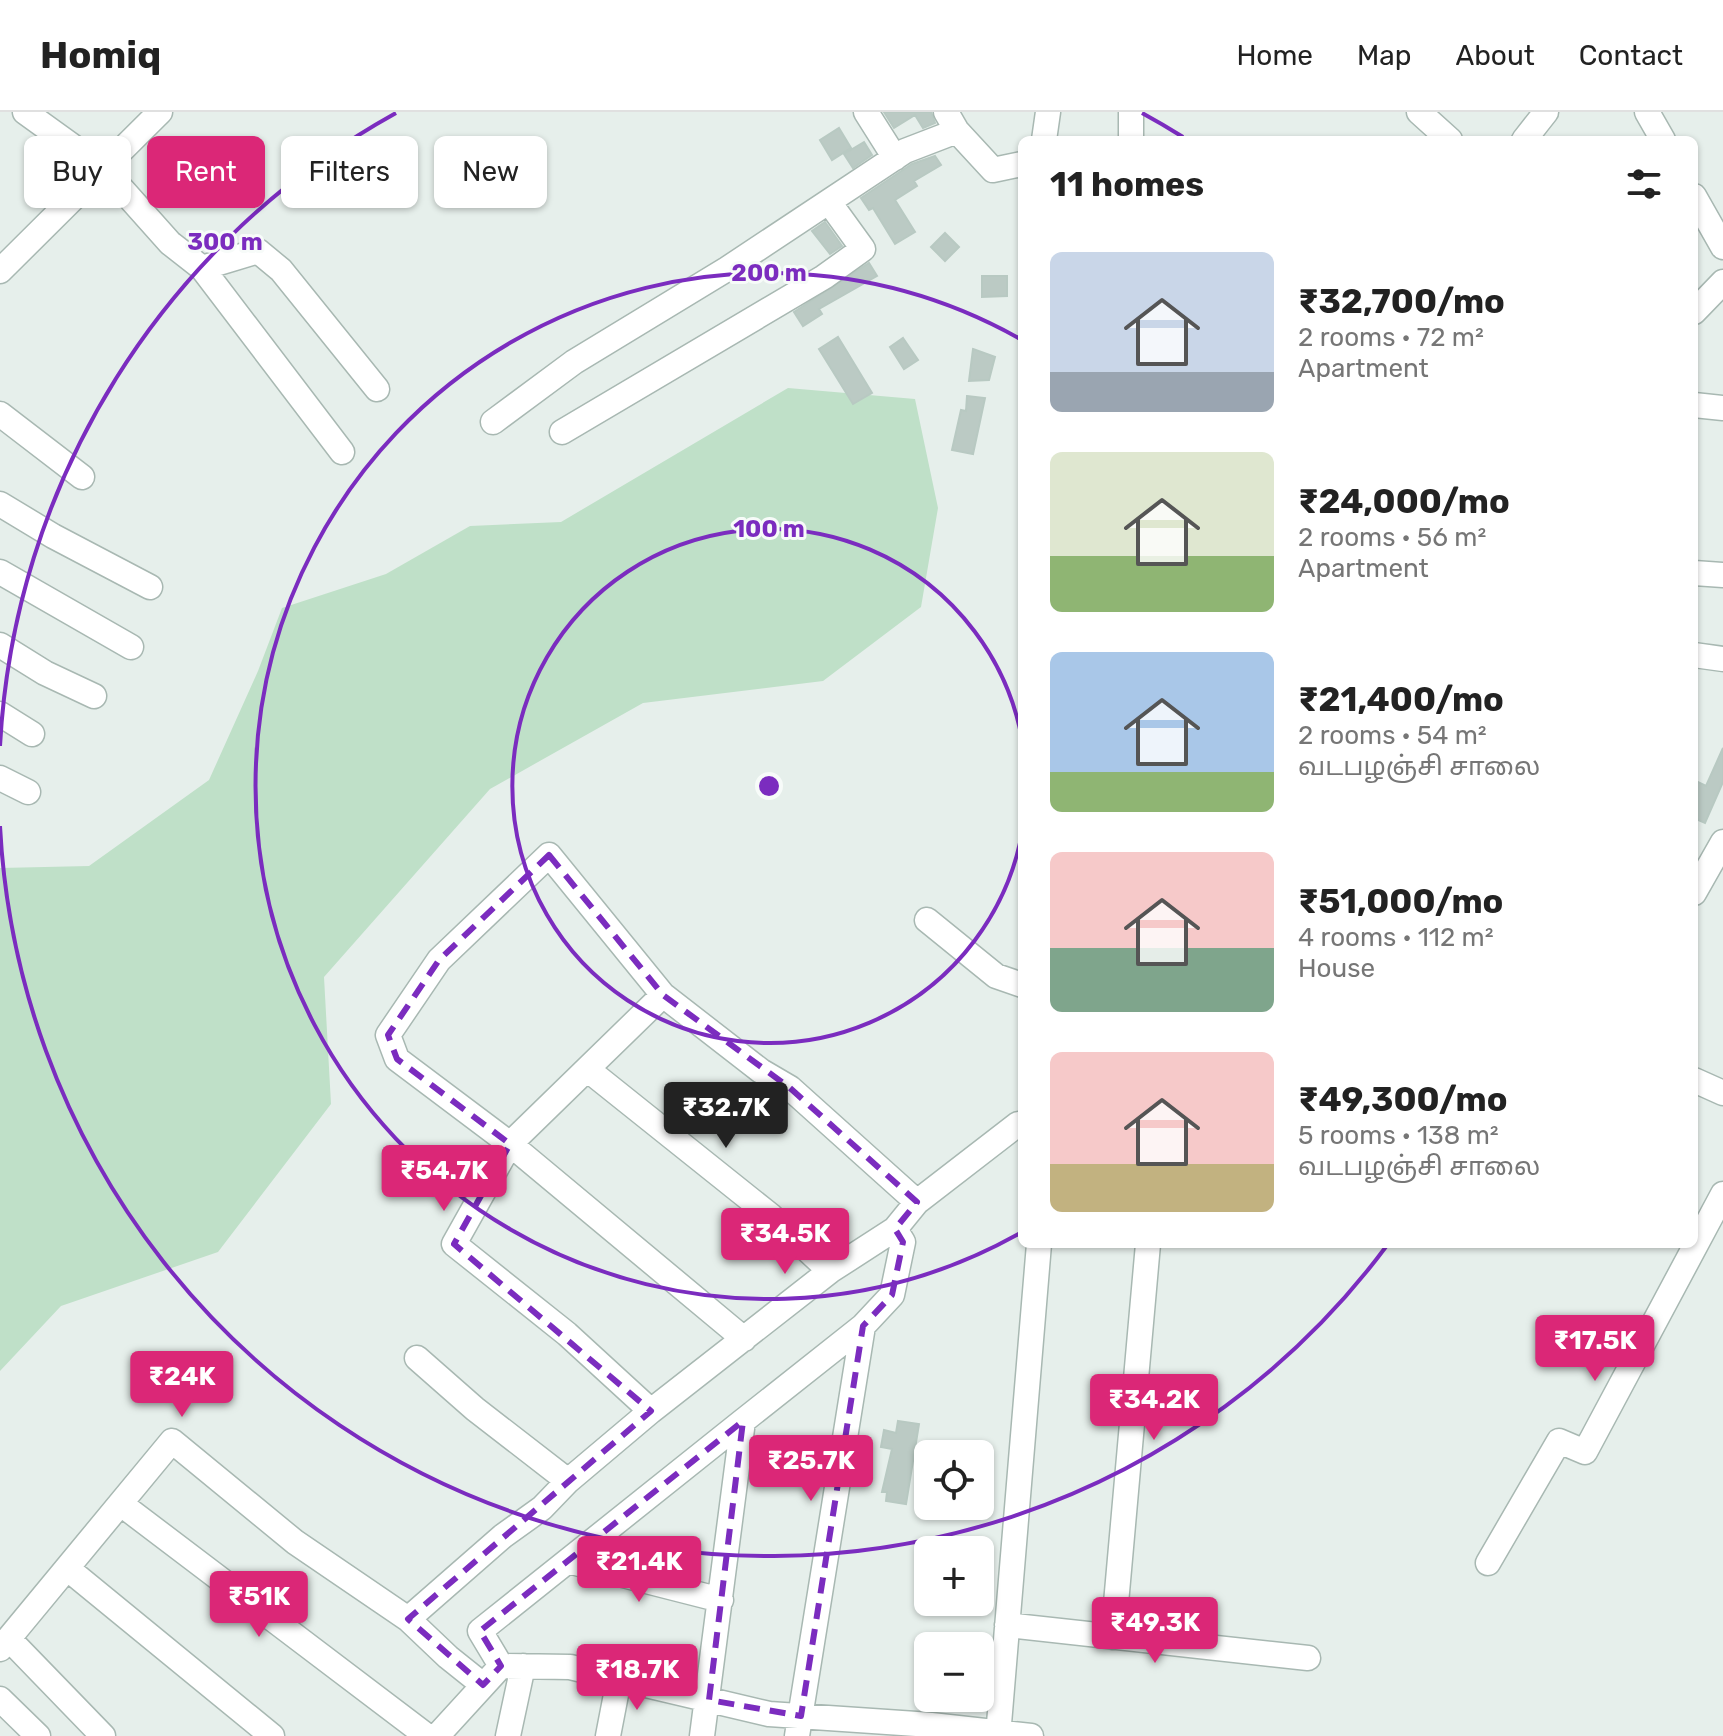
<!DOCTYPE html>
<meta charset="utf-8">
<style>
:root{--surface:#fff;--page:#f6f6f6;--text:#222;--muted:#767676;--line:#e0e0e0;--accent:#db2777}
body{margin:0;font-family:Rubik,"Noto Sans Tamil",sans-serif;background:var(--page);color:var(--text);height:100vh;display:flex;flex-direction:column;font-size:30px;white-space:nowrap}
*{box-sizing:border-box;margin:0}
p{font-size:26px;color:var(--muted)}
.icon{flex:none;width:44px;height:44px;fill:none;stroke:currentColor;stroke-width:2;stroke-linecap:round;stroke-linejoin:round}
.map{position:relative;flex:1;overflow:hidden}
.drawer{position:absolute;left:1018px;top:24px;width:680px;height:1112px;display:flex;flex-direction:column;background:var(--surface);border-radius:12px;box-shadow:0 2px 6px #0004}
.drawer>*{flex:none}
.guide{position:absolute;left:24px;top:24px;width:760px;height:72px;display:flex;gap:16px}
.fabs{position:absolute;left:914px;top:1328px;display:grid;gap:16px}
.fabs a{display:grid;place-items:center;width:80px;height:80px;border-radius:12px;background:var(--surface);box-shadow:0 2px 6px #0004;font-size:40px}
.price{position:absolute;translate:-50% -68px;padding:0 18px;border-radius:8px;background:var(--accent);color:#fff;font-size:26px;line-height:52px;filter:drop-shadow(0 2px 4px #0008)}
.price::after{content:'';position:absolute;left:50%;top:48px;width:24px;height:18px;margin-left:-12px;background:inherit;clip-path:polygon(0 0,100% 0,50% 100%)}
.price.active{background:#222;color:#fff}
ul{padding:0;list-style:none}
li{display:flex;align-items:center;gap:24px;height:200px;padding:0 32px}
li span{display:grid;place-items:center;flex:none;width:224px;height:160px;border-radius:12px;color:#555}
li>.icon{margin-inline-start:auto}
span .icon{width:96px;height:96px;fill:#fffc;stroke-width:1}
li b{font-size:34px}
h2{display:flex;justify-content:space-between;align-items:center;height:96px;padding:0 32px;font-size:34px}
.tag{padding:0 28px;border-radius:12px;background:var(--surface);box-shadow:0 2px 6px #0004;font-size:28px;line-height:72px}
.tag.active{background:var(--accent);color:#fff}
header{display:flex;align-items:center;gap:48px;box-sizing:border-box;height:112px;padding:0 40px;background:var(--surface);border-bottom:2px solid var(--line)}
header strong{font-size:38px}
nav{display:flex;gap:44px;margin-inline-start:auto;font-size:28px}
.map>svg:first-child{display:block}
.green{fill:#bfe0c8}
.building{fill:#bbcac4;stroke:#b8c9c2;stroke-width:2}
.lines{fill:none;stroke-linecap:round;stroke-linejoin:round}
.minor-casing{stroke:#a8b8b2;stroke-width:27}
.minor{stroke:#fff;stroke-width:24}
.marked{fill:none;stroke:#7b2cbf;stroke-width:6;stroke-dasharray:16 10;stroke-linejoin:round}
.ring{fill:none;stroke:#7b2cbf;stroke-width:4}
.centre{fill:#7b2cbf;stroke:#f7fbf9;stroke-width:4}
.ring-label{font-size:24px;text-anchor:middle;font-weight:bold;fill:#7b2cbf;stroke:#f7fbf9;stroke-width:6;stroke-linejoin:round;paint-order:stroke}
</style>
<header>
<strong>Homiq</strong>
<nav><a>Home</a><a>Map</a><a>About</a><a>Contact</a></nav>
</header>
<div class="map">
<svg width="1723" height="1624" viewBox="0 0 1723 1624">
<rect width="100%" height="100%" fill="#e6efeb"/>
<path class="green" d="M788,276l127,11 23,109 -17,99 -98,74 -180,22 -153,86 -166,188 7,127 -113,148 -157,54 -61,65v-503l89,-2 120,-86 49,-109 24,-63 104,-34 84,-48 91,-4z"/>
<path class="building" d="M884,0h47l4,11 -12,5 -8,-13 -21,13z
M839,16l12,20 -19,12 -12,-20z
M864,30l8,13 -19,13 -9,-14z
M935,44l6,9 -27,16 3,5 -22,14 20,32 -20,12 -22,-36 -4,2 -8,-12 51,-34z
M825,110l17,24 -12,8 -18,-23z
M945,121l14,14 -14,14 -14,-14z
M869,151l8,13 -58,33 3,5 -19,12 -9,-14z
M982,164h25v20l-25,1z
M838,225l34,56 -19,11 -34,-55z
M903,226l15,22 -14,9 -14,-22z
M973,237l22,8 -6,23 -20,1z
M967,284l18,2 -12,56 -21,-4 9,-40 5,1z
M1723,636v34l-18,41 -11,-5v-38l12,6z
M898,1309l21,3 -13,80 -20,-3 1,-9h-5l10,-43 -11,-2 3,-17 12,3z"/>
<g class="lines">
<defs>
<path id="minor" d="M25,0l79,57 66,74 32,25 140,184
M866,0l29,46
M946,0l11,19 36,39 29,-6
M1419,0l31,28
M1647,0l16,28
M1044,28l4,-28
M1131,28v-28
M1524,28l22,-28
M1694,84l29,51
M202,156l56,-17 23,19 96,119
M0,159l160,-159
M1694,200l29,-30
M1694,293l29,3
M0,302l82,63
M493,310l81,-60 153,-93 178,-118 52,-20
M562,320l262,-155 39,-28 -34,-47
M0,392l53,32 97,51
M0,460l131,75
M1694,461l29,2
M0,533l45,28 49,23
M1694,543l29,4
M0,602l32,20
M0,666l28,14
M1694,781l29,-51
M927,808l69,56 26,9
M587,957l184,147 59,55
M1694,968l29,13
M863,1214l29,-31 11,-53 -8,-13
M744,1227l-234,-195 -113,-85 -9,-24 51,-75 110,-105 114,140 98,76 29,17 127,114
M417,1246l58,51 93,72 -26,27 -39,28 -95,83 40,38 35,28
M651,1299l-84,-77 -113,-90 56,-100 153,-149
M743,1309l120,-95 -66,410
M568,1369l83,-70 179,-140 65,-42 22,-27 101,-78h4
M121,1392l306,232
M568,1449l153,39
M1488,1451l71,-122 26,11 138,-258
M68,1457l204,167
M1007,1513l301,33
M1113,1525l35,-393
M9,1527l94,97
M0,1537l172,-208 123,101 113,77
M501,1554l-21,-35 263,-210 -41,315
M0,1587l38,37
M437,1624l64,-70 69,1 199,47 162,11 100,11
M508,1624l15,-70
M608,1624l11,-57
M998,1624l41,-492"/>
</defs>
<use href="#minor" class="minor-casing"/>
<use href="#minor" class="minor"/>
</g>
<path class="marked" d="M549,743l114,140 127,93 127,114 -22,27 8,13 -11,53 -29,31 -62,390 -92,-16 34,-279 -263,210 21,35 -18,19 -75,-66 243,-208 -197,-167 56,-100 -113,-85 -9,-24 51,-75z"/>
<g class="ring">
<path d="M1022 721A257 257 0 1 1 1022 627"/>
<path d="M1022 1120A513 513 0 1 1 1022 228"/>
<path d="M1388 1132A770 770 0 0 1 0 714M0 634A770 770 0 0 1 396 1M1142 1A770 770 0 0 1 1183 25"/>
</g>
<circle cx="769" cy="674" r="12" class="centre"/>
<g class="ring-label">
<text x="225" y="138">300 m</text>
<text x="769" y="169">200 m</text>
<text x="769" y="425">100 m</text>
</g>
</svg>
<div class="fabs">
<a><svg class="icon" aria-label="locate" viewBox="0 0 24 24"><circle cx="12" cy="12" r="6"/><path d="M12 2v4M12 18v4M2 12h4M18 12h4"/></svg></a>
<a>+</a>
<a>−</a>
</div>
<b class="price active" style="left:726px;top:1038px">₹32.7K</b>
<b class="price" style="left:444px;top:1101px">₹54.7K</b>
<b class="price" style="left:785px;top:1164px">₹34.5K</b>
<b class="price" style="left:1595px;top:1271px">₹17.5K</b>
<b class="price" style="left:182px;top:1307px">₹24K</b>
<b class="price" style="left:1154px;top:1330px">₹34.2K</b>
<b class="price" style="left:811px;top:1391px">₹25.7K</b>
<b class="price" style="left:639px;top:1492px">₹21.4K</b>
<b class="price" style="left:259px;top:1527px">₹51K</b>
<b class="price" style="left:1155px;top:1553px">₹49.3K</b>
<b class="price" style="left:637px;top:1600px">₹18.7K</b>
<div class="guide">
<a class="tag">Buy</a>
<a class="tag active">Rent</a>
<a class="tag">Filters</a>
<a class="tag">New</a>
</div>
<section class="drawer">
<h2>11 homes<svg class="icon" aria-label="filters" viewBox="0 0 24 24"><path d="M4 7h16M4 17h16"/><circle cx="9" cy="7" r="2"/><circle cx="15" cy="17" r="2"/></svg></h2>
<ul>
<li><span style="background:linear-gradient(#c9d6e8 75%,#9aa5b1 0)"><svg class="icon" aria-label="home" viewBox="0 0 24 24"><path d="M3 11l9-7 9 7M6 9v11h12V9"/></svg></span><div><b>₹32,700/mo</b><p>2 rooms · 72 m²</p><p>Apartment</p></div></li>
<li><span style="background:linear-gradient(#dfe7d0 65%,#8fb573 0)"><svg class="icon" aria-label="home" viewBox="0 0 24 24"><path d="M3 11l9-7 9 7M6 9v11h12V9"/></svg></span><div><b>₹24,000/mo</b><p>2 rooms · 56 m²</p><p>Apartment</p></div></li>
<li><span style="background:linear-gradient(#a9c7e8 75%,#8fb573 0)"><svg class="icon" aria-label="home" viewBox="0 0 24 24"><path d="M3 11l9-7 9 7M6 9v11h12V9"/></svg></span><div><b>₹21,400/mo</b><p>2 rooms · 54 m²</p><p>வடபழஞ்சி சாலை</p></div></li>
<li><span style="background:linear-gradient(#f6c9c9 60%,#7fa58c 0)"><svg class="icon" aria-label="home" viewBox="0 0 24 24"><path d="M3 11l9-7 9 7M6 9v11h12V9"/></svg></span><div><b>₹51,000/mo</b><p>4 rooms · 112 m²</p><p>House</p></div></li>
<li><span style="background:linear-gradient(#f6c9c9 70%,#c2b280 0)"><svg class="icon" aria-label="home" viewBox="0 0 24 24"><path d="M3 11l9-7 9 7M6 9v11h12V9"/></svg></span><div><b>₹49,300/mo</b><p>5 rooms · 138 m²</p><p>வடபழஞ்சி சாலை</p></div></li>
</ul>
</section>
</div>
